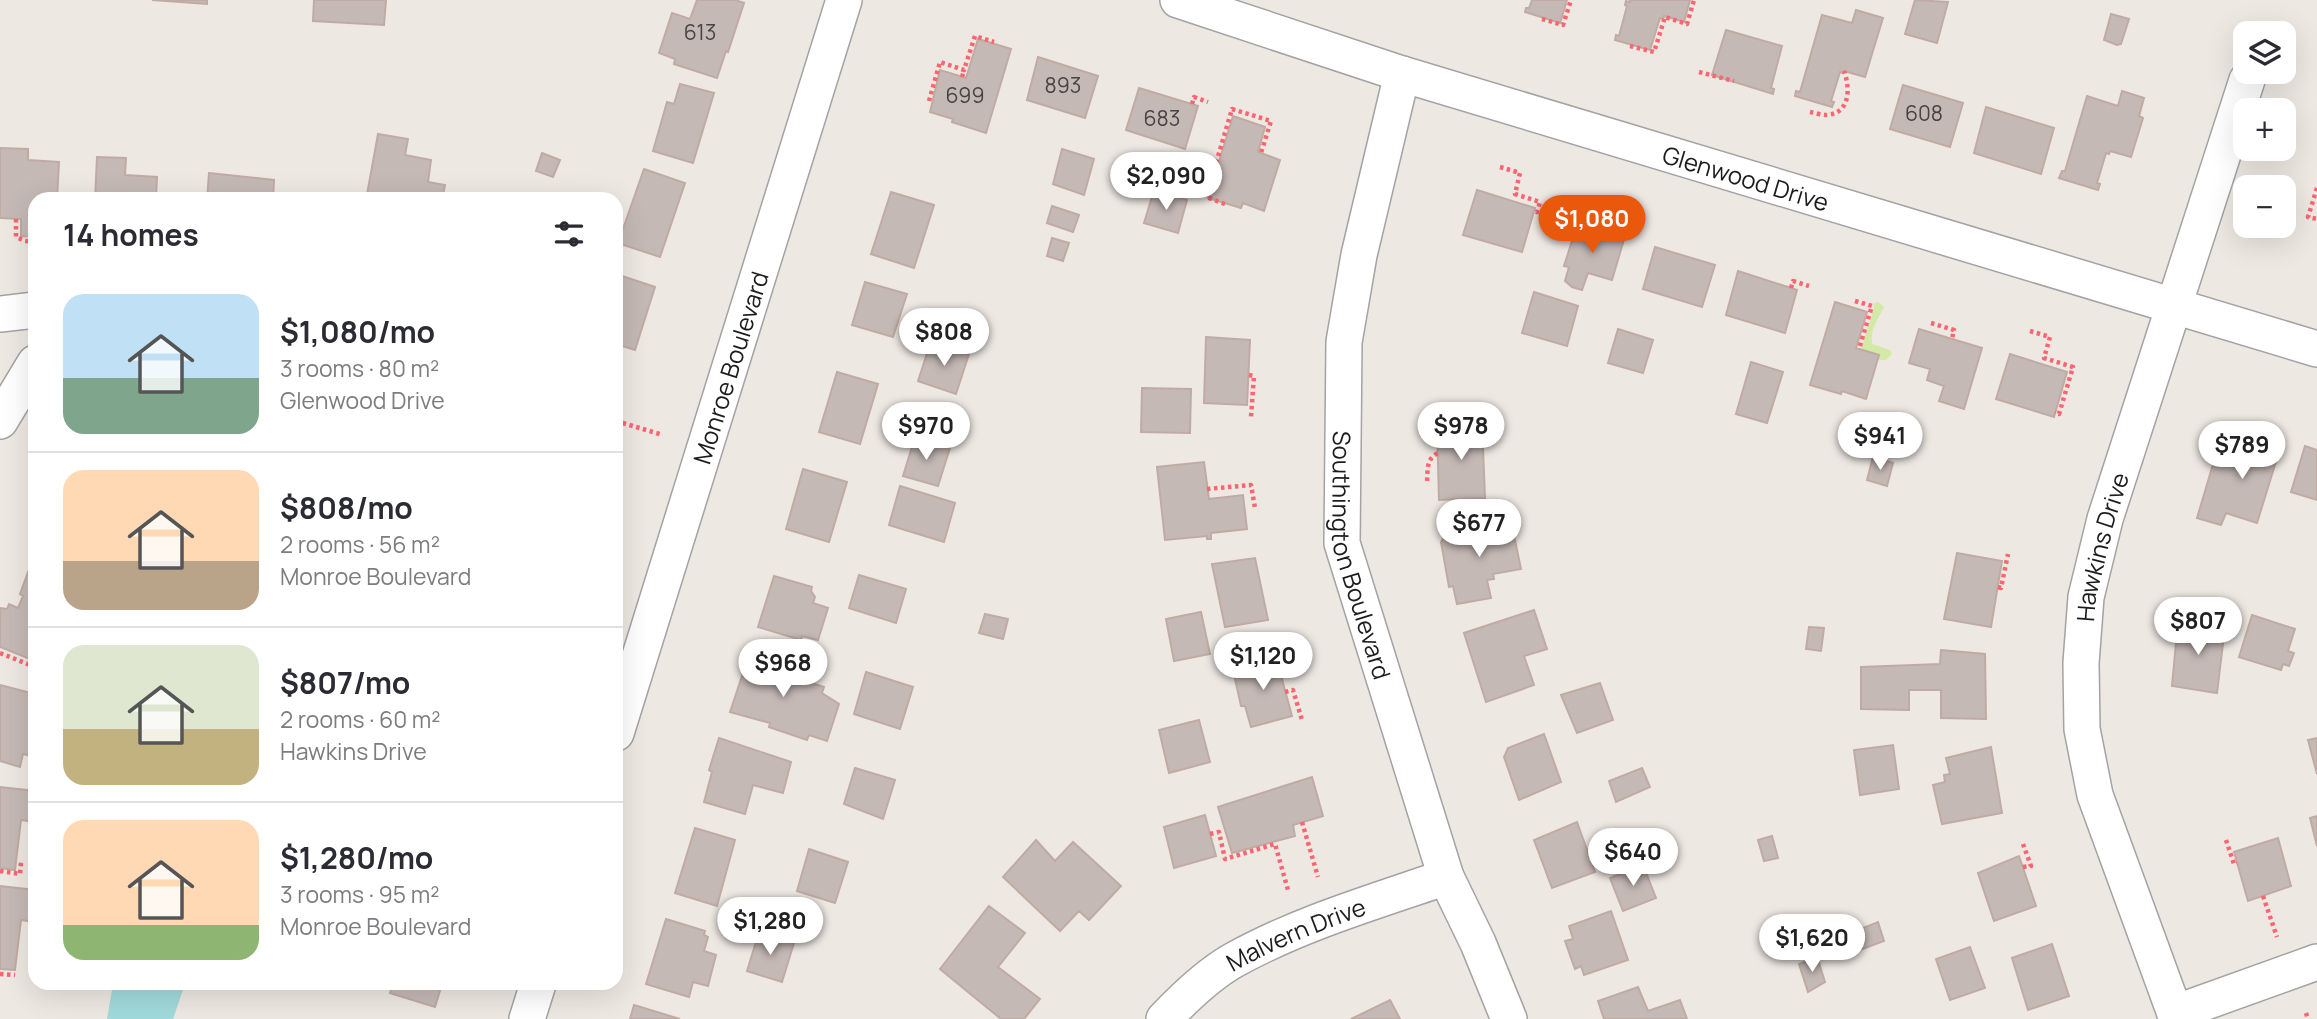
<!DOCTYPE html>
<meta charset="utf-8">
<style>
:root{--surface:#fff;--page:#f2f2f3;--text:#2b2b33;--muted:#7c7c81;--line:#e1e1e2;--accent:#ea580c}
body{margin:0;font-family:Manrope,sans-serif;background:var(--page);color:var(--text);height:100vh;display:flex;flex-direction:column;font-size:26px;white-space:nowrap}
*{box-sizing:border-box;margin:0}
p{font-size:23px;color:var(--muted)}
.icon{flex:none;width:38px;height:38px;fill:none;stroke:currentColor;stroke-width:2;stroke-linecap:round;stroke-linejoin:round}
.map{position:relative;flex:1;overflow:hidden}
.sheet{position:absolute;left:28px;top:192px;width:595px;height:798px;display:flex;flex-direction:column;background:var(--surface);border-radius:21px;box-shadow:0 7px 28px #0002}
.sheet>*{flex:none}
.controls{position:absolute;left:2233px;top:21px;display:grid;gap:14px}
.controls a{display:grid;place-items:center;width:63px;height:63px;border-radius:14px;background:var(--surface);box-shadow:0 7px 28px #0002;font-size:35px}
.price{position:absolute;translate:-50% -60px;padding:0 16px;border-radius:24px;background:#fff;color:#222;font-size:23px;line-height:46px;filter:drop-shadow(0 2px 4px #0008)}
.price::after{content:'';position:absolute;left:50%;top:42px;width:21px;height:16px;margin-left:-10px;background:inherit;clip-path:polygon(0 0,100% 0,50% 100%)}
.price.current{background:var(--accent);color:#fff}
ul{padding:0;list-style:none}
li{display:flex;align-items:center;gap:21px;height:175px;padding:0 35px}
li+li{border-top:2px solid var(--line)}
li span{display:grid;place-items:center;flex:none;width:196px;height:140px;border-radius:21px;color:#555}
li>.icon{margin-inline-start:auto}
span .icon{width:84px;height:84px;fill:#fffc;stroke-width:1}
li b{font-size:30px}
h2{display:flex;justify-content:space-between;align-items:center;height:84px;padding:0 35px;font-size:30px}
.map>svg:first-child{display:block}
.grass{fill:#d3e9a6}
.water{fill:#a1dadc}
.building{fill:#c5b9b5;stroke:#c0aba4;stroke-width:2}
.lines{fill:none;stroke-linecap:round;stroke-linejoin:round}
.minor-casing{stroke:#a3a3a3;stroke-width:38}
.path{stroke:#fb6571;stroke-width:4.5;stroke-dasharray:3.5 3.5;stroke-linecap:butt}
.minor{stroke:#fff;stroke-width:35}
.labels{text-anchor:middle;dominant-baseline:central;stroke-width:5;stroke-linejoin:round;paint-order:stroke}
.number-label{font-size:21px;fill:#464342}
.street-label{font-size:24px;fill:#1c1c1c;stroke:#fff}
</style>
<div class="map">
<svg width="2317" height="1019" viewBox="0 0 2317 1019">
<rect width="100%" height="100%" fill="#eee8e2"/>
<path class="grass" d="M1878,302l6,5c-6,12 -14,22 -12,37l18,6 2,4 -6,6h-8l1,-5 -18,-5 13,-42 -1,-4z"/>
<path class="water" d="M113,984h72l-12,35h-66z"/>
<path class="building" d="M152,0h55v4z
M314,0h72l-2,25 -71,-4z
M697,0h38l9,3 -16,49 -2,-1 -9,27 -43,-14 1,-5 -16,-6 13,-40 18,6z
M1532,0h35l-7,23 -35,-11 1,-4h3z
M1630,0h60l-6,22 -20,-6 -1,3 -3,-1 -10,32 -35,-10 1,-5 3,1 8,-30 -2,-1 1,-4 4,1z
M1915,0l33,2 -11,41 -32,-9z
M1856,10l27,8 -18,59 -21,-6 -1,2 -3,-1 -9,29 3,1 -2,5 -37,-11 1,-5 4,1 22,-77 30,8z
M2111,14l18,5 -8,25 -4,1 -13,-5z
M1726,30l56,16 -11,42 3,1 -1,5 -61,-19z
M978,39l33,10 -25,84 -34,-11 1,-3 -23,-7 10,-42 26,8z
M1038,57l60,19 -13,42 -58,-18z
M680,84l34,9 -21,70 -40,-12 14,-49 7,2z
M1903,85l60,18 -13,44 -60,-18z
M1139,88l59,18 -13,43 -59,-19z
M2122,91l22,7 -5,18 4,2 -12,39 -21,-6 -1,3 -3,-1 -9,30 3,1 -2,6 -39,-12 3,-7h3l22,-75 31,10z
M1986,107l68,21 -13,46 -67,-21z
M1233,116l32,11 -7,25 22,8 -16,51 -21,-8 -2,5 -33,-10z
M378,134l30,5 -3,16 26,5 -3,22 17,3 -3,15h-76z
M0,148l28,1v11l31,2 -2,38h-22v37l-14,-1v-17l-21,-1z
M1062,149l32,10 -10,36 -31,-11z
M542,153l18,7 -7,17 -17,-6z
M97,157l29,1 -1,17 32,2 -1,21 6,2h-67z
M644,169l41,14 -25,74 -42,-14z
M209,173l65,7 -1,20h-66z
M1154,190l33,10 -9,33 -34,-10z
M1477,190l58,18 -13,44 -59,-17z
M891,192l43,13 -20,63 -43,-14z
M1052,206l27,9 -6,17 -26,-9z
M1578,222l47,14 -13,44 -24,-7 -6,17 -10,-3 -7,-6 4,-14 -5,-1z
M1052,238l17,5 -6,18 -16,-5z
M1655,247l60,18 -13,42 -59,-18z
M1738,271l59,19 -12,43 -59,-18z
M616,274l39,13 -20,63 -19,-6z
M865,282l42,12 -14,43 -41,-12z
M1534,292l44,14 -11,40 -45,-13z
M1835,302l32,10 -11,36 23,7 -13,44 -24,-8 -1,3 -31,-9z
M1618,329l35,11 -10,33 -35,-10z
M1919,329l63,19 -18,61 -25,-8 5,-15 -17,-6 3,-11 -21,-6z
M1206,337l44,3 -3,65 -43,-2z
M931,341l38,13 -13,40 -38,-13z
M2010,354l57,18 -13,45 -58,-18z
M1751,362l32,10 -16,51 -31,-9z
M837,372l41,12 -18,60 -41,-12z
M1142,388l49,1 -1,44 -49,-1z
M1482,424l3,74 -46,2 -2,-74z
M2249,428l34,11 -26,84 -31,-10 -5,12 -24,-7 17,-57 24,7z
M915,437l35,11 -12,38 -35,-10z
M2305,446l12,4v50l-26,-8z
M1873,457l20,6 -6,23 -20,-6z
M1204,462l5,37 34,-4 4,34 -36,4v6h-4v-3l-42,4 -8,-73z
M803,469l44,13 -18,60 -43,-13z
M900,486l55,17 -11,39 -55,-17z
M1511,521l10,48 -28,5 1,5 -7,1 4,18 -34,6 -4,-18 -4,1 -8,-45 6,-9z
M1957,553l45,8 -11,66 -47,-8z
M1255,558l13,62 -43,7 -13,-63z
M28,572l7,3v86l-35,-14v-39l7,1 2,-5 9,4 5,-12 -3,-2z
M859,575l47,14 -10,34 -47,-15z
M774,576l38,11 -1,4 4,6 -2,6 15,5 -10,32 -16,-4 -1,4 -43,-13z
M1534,610l13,39 -23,7 10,29 -48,17 -22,-69z
M1201,612l9,42 -36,7 -8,-42z
M985,614l23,5 -5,20 -24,-6z
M2252,615l43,14 -7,22 6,2 -5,13 -6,-2 -2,6 -42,-13z
M2178,621l47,6 -8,66 -45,-7z
M1809,627l15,1 -3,23 -15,-2z
M751,649l41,12 -2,12 6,2 -1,3 29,9 -2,6 17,11 -12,37 -18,-6 -2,5 -38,-13 1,-4 -40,-11z
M1941,650l44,4 1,65 -45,-1v-28h-32v20l-48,-1v-42l79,-3z
M1276,657l16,59 -41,11 -6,-21h-4l-8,-36z
M866,672l47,15 -13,42 -46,-15z
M1600,683l13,37 -36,13 -16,-38z
M0,685l35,9v16l-5,17 5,1v29l-12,-3 -3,13 -20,-6z
M1199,720l11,42 -41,11 -10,-43z
M1544,734l17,48 -42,18 -15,-43 4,-9z
M719,738l72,24 -8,31 -30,-8 -8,29 -41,-12 8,-30 -3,-2z
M2317,738v36l-9,-34z
M1893,745l6,44 -39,6 -6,-45z
M1991,747l11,66 -60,11 -9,-39 12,-3 -1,-7 6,-1 -4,-16z
M855,768l40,12 -12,39 -39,-15z
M1642,768l8,19 -34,15 -7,-21z
M1312,777l11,39 -30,9 2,11 -63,17 -14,-46z
M0,787l35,4v31l-14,-2 -6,50 -15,-2z
M1205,815l11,41 -42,12 -10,-41z
M2317,816v30l-7,-28z
M1577,822l18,50 -43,16 -18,-48z
M695,828l40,12 -18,66 -42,-13z
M1772,836l6,22 -14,3 -6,-21z
M2278,838l13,48 -43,15 -14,-49z
M1036,840l19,21 18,-19 48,44 -32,34 -10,-9 -19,20 -57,-54z
M809,849l39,13 -13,41 -38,-12z
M2019,856l17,50 -42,15 -16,-48z
M1643,865l13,33 -33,13 -13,-33z
M0,886l35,4v32l-14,-2 -6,50 -15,-1z
M989,906l36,27 -27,34 42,32 -16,20h-23l-61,-50z
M1611,911l17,49 -44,15 -3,-9 -6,3 -10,-28 8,-2 -4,-13z
M666,919l39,12 -1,4 4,2 -4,14 12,4 -8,31 -15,-4 -4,15 -43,-13z
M1878,922l6,19 -24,9 -7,-18z
M759,932l35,11 -12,39 -35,-11z
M2052,944l17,52 -41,14 -16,-52z
M1970,947l15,41 -35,12 -14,-41z
M1817,957l8,25 -17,10 -9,-28z
M393,984h49l-7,23 -45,-14z
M1638,987l10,24 32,-11 7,19h-83l-6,-18z
M1390,1000l10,19h-49z
M634,1005l46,14h-50z"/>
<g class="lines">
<defs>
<g id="minor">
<path id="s1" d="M1178,0l224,74 915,275"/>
<path id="s2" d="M1402,74l-43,181 -15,87 -2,201 104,334 32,66 31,76"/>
<path d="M0,314l35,-4"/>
<path d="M0,421l35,-58"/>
<path id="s3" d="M616,733l228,-733"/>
<path d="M2175,1013l142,-51"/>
<path d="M527,1019l11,-35"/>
<path id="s4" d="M1164,1019c20,-21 45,-45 70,-59 67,-37 140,-58 212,-83"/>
<path id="s5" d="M2177,1019l-82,-224 -13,-66 -1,-66 5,-66 19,-78 142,-439"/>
</g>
</defs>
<use href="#minor" class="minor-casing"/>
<path class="path" d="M1542,19l21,6 8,-25
M1630,46l24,6 11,-35 22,7 7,-24
M1699,72l35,9
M962,77l2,-7
M929,101l11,-39 24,8 11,-34 19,6
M1192,104l2,-7 14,5
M1810,112c5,1 12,3 17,3 24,-2 23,-28 17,-44
M1500,167l20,6 -5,21 25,8 -3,10 -3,-1
M2317,188l-9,29 9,2
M1225,204l-19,-7 26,-88 39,12 -10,32
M16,219v18l9,4 10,1
M1791,288l2,-7 16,5
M1855,301l17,5 -13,43
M1931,323l23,7 -2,9
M2030,331l20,6 -6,21 29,9 -14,47 -4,-2
M1249,375l5,1 -3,41
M616,421l47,14
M1427,481c1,-12 -1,-22 11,-28
M1207,489l44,-4 4,23
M34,509l1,-1
M1998,587l3,1 7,-34
M0,653l35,14
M1285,692l8,-2 9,30
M1302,822l16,55
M1210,834l9,-2 6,27 50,-15 13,46
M2226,840l8,24 3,-1
M2023,867l8,-1 -8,-22
M0,871l20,3 1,-12
M2263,896l14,41
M0,974l15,1
M2306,1013l2,6"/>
<use href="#minor" class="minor"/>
</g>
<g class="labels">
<g class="number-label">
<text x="700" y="32">613</text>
<text x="1063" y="85">893</text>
<text x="965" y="95">699</text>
<text x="1924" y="113">608</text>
<text x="1162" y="118">683</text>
</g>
<g class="street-label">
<text stroke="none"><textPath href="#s1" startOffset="595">Glenwood Drive</textPath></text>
<text stroke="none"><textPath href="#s3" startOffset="383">Monroe Boulevard</textPath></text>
<text stroke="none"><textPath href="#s5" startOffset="490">Hawkins Drive</textPath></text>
<text stroke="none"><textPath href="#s2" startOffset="490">Southington Boulevard</textPath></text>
<text stroke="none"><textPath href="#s4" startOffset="159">Malvern Drive</textPath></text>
</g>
</g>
</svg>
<div class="controls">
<a><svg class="icon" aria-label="layers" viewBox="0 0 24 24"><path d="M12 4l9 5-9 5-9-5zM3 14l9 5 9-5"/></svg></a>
<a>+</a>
<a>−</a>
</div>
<b class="price" style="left:1166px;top:212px">$2,090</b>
<b class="price current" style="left:1592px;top:255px">$1,080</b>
<b class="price" style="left:944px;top:368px">$808</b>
<b class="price" style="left:926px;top:462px">$970</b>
<b class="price" style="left:1461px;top:462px">$978</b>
<b class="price" style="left:1880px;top:472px">$941</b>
<b class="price" style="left:2242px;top:481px">$789</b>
<b class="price" style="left:1479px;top:559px">$677</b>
<b class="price" style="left:2198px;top:657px">$807</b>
<b class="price" style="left:1263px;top:692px">$1,120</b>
<b class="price" style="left:783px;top:699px">$968</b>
<b class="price" style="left:1633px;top:888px">$640</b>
<b class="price" style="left:770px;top:957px">$1,280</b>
<b class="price" style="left:1812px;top:974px">$1,620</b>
<section class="sheet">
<h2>14 homes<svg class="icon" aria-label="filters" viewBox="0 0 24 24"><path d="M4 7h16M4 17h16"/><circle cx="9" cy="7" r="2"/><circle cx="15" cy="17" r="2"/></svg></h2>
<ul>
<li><span style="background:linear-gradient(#bfe0f5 60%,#7fa58c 0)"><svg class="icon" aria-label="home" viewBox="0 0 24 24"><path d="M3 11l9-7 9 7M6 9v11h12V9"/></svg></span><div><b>$1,080/mo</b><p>3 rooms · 80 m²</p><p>Glenwood Drive</p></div></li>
<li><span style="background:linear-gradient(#ffd9b3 65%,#b9a48a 0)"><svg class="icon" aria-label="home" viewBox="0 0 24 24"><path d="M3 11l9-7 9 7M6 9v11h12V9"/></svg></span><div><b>$808/mo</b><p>2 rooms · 56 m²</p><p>Monroe Boulevard</p></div></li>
<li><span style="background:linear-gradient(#dfe7d0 60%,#c2b280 0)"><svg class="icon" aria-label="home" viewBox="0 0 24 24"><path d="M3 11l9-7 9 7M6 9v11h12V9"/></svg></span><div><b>$807/mo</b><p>2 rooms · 60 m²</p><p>Hawkins Drive</p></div></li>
<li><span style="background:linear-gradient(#ffd9b3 75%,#8fb573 0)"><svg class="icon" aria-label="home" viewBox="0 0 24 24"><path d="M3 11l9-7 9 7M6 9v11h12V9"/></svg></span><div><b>$1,280/mo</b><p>3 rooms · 95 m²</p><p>Monroe Boulevard</p></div></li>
</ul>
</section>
</div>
